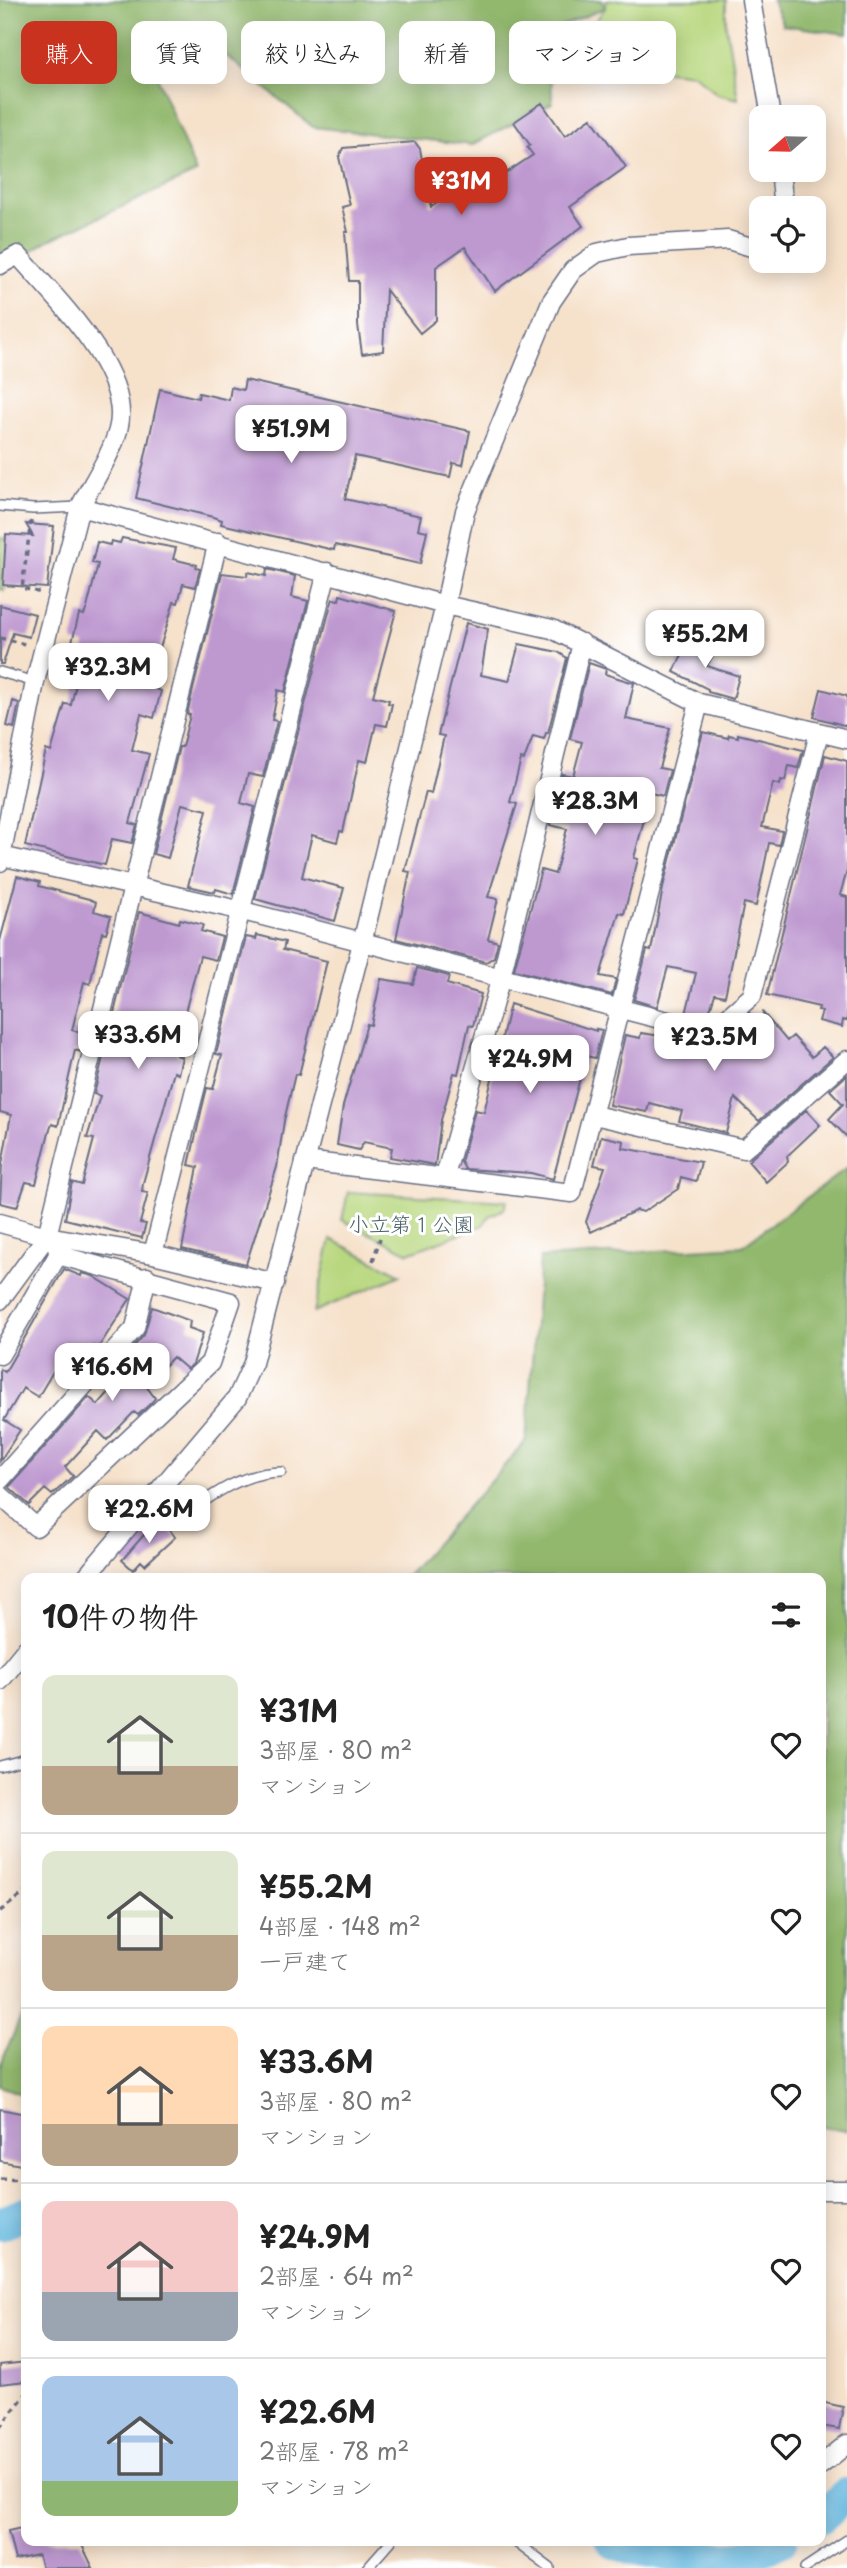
<!DOCTYPE html>
<html lang="ja">
<meta charset="utf-8">
<style>
:root{--surface:#fff;--page:#f2f2f2;--text:#222;--muted:#767676;--line:#e0e0e0;--accent:#c8321e}
body{margin:0;font-family:"Playpen Sans","Klee One",sans-serif;background:var(--page);color:var(--text);height:100vh;display:flex;flex-direction:column;font-size:26px;white-space:nowrap}
*{box-sizing:border-box;margin:0}
p{font-size:23px;color:var(--muted)}
.icon{flex:none;width:38px;height:38px;fill:none;stroke:currentColor;stroke-width:2;stroke-linecap:round;stroke-linejoin:round}
.map{position:relative;flex:1;overflow:hidden}
.sheet{position:absolute;left:21px;top:1573px;width:805px;height:973px;display:flex;flex-direction:column;background:var(--surface);border-radius:14px;box-shadow:0 4px 18px #0003}
.sheet>*{flex:none}
.guide{position:absolute;left:21px;top:21px;width:805px;height:63px;display:flex;gap:14px}
.needle{width:46px;rotate:250deg}
.tools{position:absolute;left:749px;top:105px;display:grid;gap:14px}
.tools a{display:grid;place-items:center;width:77px;height:77px;border-radius:14px;background:var(--surface);box-shadow:0 4px 18px #0003;font-size:35px}
.price{position:absolute;translate:-50% -60px;padding:0 16px;border-radius:14px;background:#fff;color:#222;font-size:23px;line-height:46px;filter:drop-shadow(0 2px 4px #0008)}
.price::after{content:'';position:absolute;left:50%;top:42px;width:21px;height:16px;margin-left:-10px;background:inherit;clip-path:polygon(0 0,100% 0,50% 100%)}
.price.on{background:var(--accent);color:#fff}
ul{padding:0;list-style:none}
li{display:flex;align-items:center;gap:21px;height:175px;padding:0 21px}
li+li{border-top:2px solid var(--line)}
li span{display:grid;place-items:center;flex:none;width:196px;height:140px;border-radius:14px;color:#555}
li>.icon{margin-inline-start:auto}
span .icon{width:84px;height:84px;fill:#fffc;stroke-width:1}
li b{font-size:30px}
h2{display:flex;justify-content:space-between;align-items:center;height:84px;padding:0 21px;font-size:30px}
.tag{padding:0 24px;border-radius:14px;background:var(--surface);box-shadow:0 4px 18px #0003;font-size:24px;line-height:63px}
.tag.on{background:var(--accent);color:#fff}
.map>svg:first-child{display:block}
.green{fill:#b8d77e;stroke:#6a836e;stroke-width:2}
.forest{fill:#92b86d;stroke:#567466;stroke-width:2}
.lines{fill:none;stroke-linecap:round;stroke-linejoin:round}
.river{stroke:#63b7df;stroke-width:33}
.building{fill:#be99d0}
.service-casing{stroke:#686d84;stroke-width:12}
.minor-casing{stroke:#686d84;stroke-width:21}
.path{stroke:#686d84;stroke-width:3.5;stroke-dasharray:5 5;stroke-linecap:butt}
.service{stroke:#fff;stroke-width:9}
.minor{stroke:#fff;stroke-width:18}
.labels{text-anchor:middle;dominant-baseline:central;stroke-width:6;stroke-linejoin:round;paint-order:stroke}
.park-label{font-size:21px;fill:#4a6168;stroke:#fff}
</style>
<div class="map">
<svg width="847" height="2568" viewBox="0 0 847 2568">
<rect width="100%" height="100%" fill="#fff"/>
<filter id="ink" filterUnits="userSpaceOnUse"><feTurbulence type="fractalNoise" baseFrequency=".0143" numOctaves="2"/><feDisplacementMap in="SourceGraphic" scale="14" xChannelSelector="R" yChannelSelector="G"/><feConvolveMatrix kernelMatrix="1 2 1 2 8 2 1 2 1" color-interpolation-filters="sRGB"/></filter>
<filter id="wash" filterUnits="userSpaceOnUse"><feTurbulence type="fractalNoise" baseFrequency=".00686" numOctaves="4" result="noise"/><feDisplacementMap in="SourceGraphic" scale="28" xChannelSelector="R" yChannelSelector="G"/><feGaussianBlur stdDeviation="1.57" result="paint"/><feColorMatrix in="noise" values="0 0 0 0 0 0 0 0 0 0 0 0 0 0 0 0 0 1.4 0 .05"/><feComposite in="paint" operator="in"/></filter>
<g filter="url(#wash)">
<rect width="100%" height="100%" fill="#f6e1ca"/>
<path class="green" d="M606,0h120v26l12,73 -21,-5 -23,-20 -143,-16 -14,-5 13,-23 43,-5 12,-17z
M0,538l21,4 -13,30 -4,18 -4,-1z
M348,1192l159,9 -3,8 -15,7 -6,9 -74,28 -67,-33z
M331,1239l70,36 -87,37z"/>
<path class="forest" d="M0,0h602l3,8 -55,23 2,72 -80,42 -159,-18 -112,-92 -49,29 44,109 -147,67 -49,31z
M772,0h75v34l-64,-9z
M847,1168v963l-26,-4v-549h-416l121,-137 14,-183 202,-12z
M26,2005v91l-26,-10v-20z"/>
<g class="lines">
<path class="river" d="M0,2224l26,-11
M821,2517l26,-23
M612,2541c23,11 104,20 129,16 13,-3 29,-10 40,-16"/>
</g>
<g id="blocks">
<path class="building" d="M542,103l23,33 26,-18 35,49 -56,40 13,19 -88,65 -30,-44 -29,20v53l-16,13 -34,-43 -3,61 -21,3 -4,-29v-44h-9l-4,-49h3l-6,-25 8,-2 -11,-48 4,-9 72,-6 5,7 11,58 58,-40 8,12 36,-24 -6,-8 3,-2 -16,-23z
M245,380l225,51 -7,34 -10,-2 -3,14 -95,-21 -10,43 76,17 -3,13 9,2 -7,33 -85,-19 -1,5 -113,-26 1,-4 -9,-3 -77,-19 24,-109 38,9 1,-5 30,7 2,-13 12,3z
M26,524l28,2 -7,62 -44,-3 3,-51 27,2z
M122,538l54,10 -3,11 24,6 -1,3 4,1 -5,18 -12,-3 -5,19 -4,-1 -26,85 13,4 -7,27 -13,-4 -9,36 17,4 -19,69 7,2 -5,18 -20,-4 -7,26 -80,-19 21,-96 5,2 14,-48 6,1 14,-60 -13,-3 7,-28 5,1 3,-7 11,-44 -6,-1 5,-21 13,3 1,-4 9,2z
M267,569l28,7 -3,21 16,4 -23,91 -7,-2 -6,30 5,1 -14,56 -15,-3 -7,29 14,4 -22,87 -17,-5 -1,3 -27,-6 19,-76 -25,-6 -14,54 -15,-4 26,-107h3l8,-32 -3,-1 35,-141 25,3 1,-4 18,4z
M340,595l56,16 -23,85 16,4 -1,3 4,1 -5,22 -11,-2 -9,38 -8,-2 -16,72 -3,-1 -3,11 -25,-7 -10,42 42,11 -9,33 -80,-22 75,-291 3,-9 6,1z
M0,605l35,9 -6,23 -16,-4 -10,31h-3z
M466,623l22,6 -7,46 28,6 10,-37 39,8 9,6 -19,75h-2l-2,6 -11,-3 -9,24 -3,-1 -11,43 7,2 -29,93 10,2 -10,40 10,3 -4,15 -8,5 -90,-23 14,-67 -5,-1 21,-79 5,2 13,-58 -6,-1z
M691,635l18,10 -4,7 8,3 -6,11 32,10 -6,23 -25,-7v-3l-34,-17z
M589,663l17,6 -1,5 29,9 -8,36 44,9 -11,40 11,2 -7,26 -12,-3 -17,65 4,1 -14,55 -5,-1 -19,63 16,3 -4,16 -98,-25 27,-100 14,4 12,-45 -17,-4 12,-51 11,2 9,-34 -12,-3z
M821,689l26,7v30l-33,-9z
M13,701l6,2 -5,25 -7,-2z
M703,732l25,6 1,-3 9,2v-3l65,16 -5,18 -9,-2 -4,15 -4,-1 -1,5 -7,-2 -11,44 20,4 -3,14 -10,-2 -13,63 -12,-3 -19,93 -10,-2 -8,25 -21,-5 10,-41 -28,-6 -11,40 -23,-7 13,-50 4,1 13,-68z
M825,755l22,6v110l-7,24 7,2v124l-4,-1 -1,7 -23,-6 3,-10 -4,-1 1,-3 -52,-12z
M17,876l23,6 -1,4 50,13 7,3 -2,9 17,5 -5,17 -4,-1 -12,52 -6,-2 -12,48 13,4 -4,18 -6,-2 -17,76 -6,-2 -3,8 -13,52 -10,-2 -9,25 -17,-4 2,-39 9,-49 -11,-3v-171z
M139,912l40,11 1,-4 23,6 -2,6 21,6 -6,23 -16,-4 -15,56 -9,43 6,2 -4,17 -4,-2 -31,111 -1,9 6,1 -8,30 6,1 -4,14 -77,-19 7,-37 10,3 12,-46 -7,-1 13,-42 -6,-2z
M257,935l28,7 -2,8 44,11 -28,114 -4,-1 -11,47 -7,46 -31,97 -64,-15 16,-82 -9,-2 13,-57 5,-20 6,1 9,-34 -6,-1 30,-117 10,2z
M417,968l32,8 -2,8 34,10 -8,32 -4,-1 -11,49 -4,-1 -13,47 -6,45 -45,-8 2,-9 -28,-6 -5,8 -22,-5 6,-39 24,-82 4,1 10,-46 32,5z
M510,1004l86,27v-2l6,1 -7,28 -9,-2 -33,123 -22,-6 -66,-4 -4,-7 14,-52 9,2z
M749,1013l11,13 3,-13 24,28 6,-5 19,21 11,-10 10,10 -74,64 -24,-23 -9,35 -47,-12 3,-10 -33,-8 -2,9 -38,-7 16,-70 15,3 1,-5 39,6 1,-3 22,6 -3,14z
M847,1075v62l-18,-18 14,-15 -13,-14z
M806,1110l14,15 -33,31 1,6 -22,20 -18,-21z
M601,1136l23,5 -1,7 78,14 -5,19 -15,-4 -3,12 -35,23 -6,-2 -46,22 -5,-10 19,-55 -11,-2z
M64,1269l17,7 1,-3 11,3 37,23 -32,49 -4,-2 -19,30 -18,-11 -19,32 -15,-9 -19,32 16,10 -20,31v-92l5,3z
M152,1307l38,14 -1,7 14,5 -10,31 -6,5 -14,-12 -27,29 9,12 -4,5 -13,12 -4,-3 -27,28 -9,-9 -33,36 8,9 -21,19 -7,-6 -16,16 -20,-18 80,-90 9,8 35,-41 -8,-7 19,-22z
M162,1519l13,18 -30,28 -4,-4 -8,9 -11,-10 27,-31z
M0,2109l26,5v52l-26,-5z
M26,2362v19l-26,3v-19z
M821,2402l22,5 -4,22 -18,-3z
M26,2527v14h54l13,27h-51l-4,-13 -23,5 -7,-29z"/>
</g>
</g>
<g filter="url(#ink)">
<use href="#blocks" fill-opacity="0" stroke="#686d84" stroke-width="2"/>
<g class="lines">
<defs>
<path id="service" d="M0,506l33,3 47,-2
M0,672l35,10
M157,1493l23,25c31,-22 62,-46 101,-46
M0,1766l26,-7
M514,2541l36,27
M367,2568l24,-27
M805,2568l42,-28"/>
<path id="minor" d="M751,0l20,117
M780,170l4,38
M0,265l18,-10c35,41 116,117 100,175 -7,26 -26,53 -38,77
M1,856l242,55 467,121 42,-36 67,-263
M0,862l35,-180 45,-175 365,98 107,24 147,74 148,36
M594,1115l150,34 103,-89
M305,1161l267,32 127,-490
M445,1176l56,-199 81,-334
M0,1223l47,13 106,18 122,29
M153,1254l174,-682
M0,1300l47,-64 171,-694
M0,1355l58,-100 -1,-11
M0,1480l135,-152 12,-51
M0,1495l36,32 174,-164 21,-61 -173,-47
M85,1578l152,-180 16,-35 109,-420 83,-338 20,-94 86,-209 22,-32 24,-17 31,-7 100,-6 33,10
M0,1681l26,-32
M821,2190h26
M821,2465l26,-21"/>
</defs>
<use href="#service" class="service-casing"/>
<use href="#minor" class="minor-casing"/>
<path class="path" d="M31,521l-9,67 19,5
M0,638l29,7
M373,1261l7,-23
M0,1911l26,-19
M0,2179l26,1
M0,2427l26,-33"/>
<use href="#service" class="service"/>
<use href="#minor" class="minor"/>
</g>
</g>
<g class="labels">
<g class="park-label">
<text x="411" y="1223">小立第１公園</text>
</g>
</g>
</svg>
<div class="tools">
<a><svg class="needle" viewBox="-14 -14 28 28"><path d="M0-13l5 13h-10z" fill="#e53935"/><path d="M0 13l5-13h-10z" fill="#767676"/></svg></a>
<a><svg class="icon" aria-label="locate" viewBox="0 0 24 24"><circle cx="12" cy="12" r="6"/><path d="M12 2v4M12 18v4M2 12h4M18 12h4"/></svg></a>
</div>
<b class="price on" style="left:461px;top:217px">¥31M</b>
<b class="price" style="left:291px;top:465px">¥51.9M</b>
<b class="price" style="left:705px;top:670px">¥55.2M</b>
<b class="price" style="left:108px;top:703px">¥32.3M</b>
<b class="price" style="left:595px;top:837px">¥28.3M</b>
<b class="price" style="left:138px;top:1071px">¥33.6M</b>
<b class="price" style="left:714px;top:1073px">¥23.5M</b>
<b class="price" style="left:530px;top:1095px">¥24.9M</b>
<b class="price" style="left:112px;top:1403px">¥16.6M</b>
<b class="price" style="left:149px;top:1545px">¥22.6M</b>
<div class="guide">
<a class="tag on">購入</a>
<a class="tag">賃貸</a>
<a class="tag">絞り込み</a>
<a class="tag">新着</a>
<a class="tag">マンション</a>
</div>
<section class="sheet">
<h2>10件の物件<svg class="icon" aria-label="filters" viewBox="0 0 24 24"><path d="M4 7h16M4 17h16"/><circle cx="9" cy="7" r="2"/><circle cx="15" cy="17" r="2"/></svg></h2>
<ul>
<li><span style="background:linear-gradient(#dfe7d0 65%,#b9a48a 0)"><svg class="icon" aria-label="home" viewBox="0 0 24 24"><path d="M3 11l9-7 9 7M6 9v11h12V9"/></svg></span><div><b>¥31M</b><p>3部屋 · 80 m²</p><p>マンション</p></div><svg class="icon" aria-label="heart" viewBox="0 0 24 24"><path d="M12 20l-8-8c-3-5 5-10 8-4 3-6 11-1 8 4z"/></svg></li>
<li><span style="background:linear-gradient(#dfe7d0 60%,#b9a48a 0)"><svg class="icon" aria-label="home" viewBox="0 0 24 24"><path d="M3 11l9-7 9 7M6 9v11h12V9"/></svg></span><div><b>¥55.2M</b><p>4部屋 · 148 m²</p><p>一戸建て</p></div><svg class="icon" aria-label="heart" viewBox="0 0 24 24"><path d="M12 20l-8-8c-3-5 5-10 8-4 3-6 11-1 8 4z"/></svg></li>
<li><span style="background:linear-gradient(#ffd9b3 70%,#b9a48a 0)"><svg class="icon" aria-label="home" viewBox="0 0 24 24"><path d="M3 11l9-7 9 7M6 9v11h12V9"/></svg></span><div><b>¥33.6M</b><p>3部屋 · 80 m²</p><p>マンション</p></div><svg class="icon" aria-label="heart" viewBox="0 0 24 24"><path d="M12 20l-8-8c-3-5 5-10 8-4 3-6 11-1 8 4z"/></svg></li>
<li><span style="background:linear-gradient(#f6c9c9 65%,#9aa5b1 0)"><svg class="icon" aria-label="home" viewBox="0 0 24 24"><path d="M3 11l9-7 9 7M6 9v11h12V9"/></svg></span><div><b>¥24.9M</b><p>2部屋 · 64 m²</p><p>マンション</p></div><svg class="icon" aria-label="heart" viewBox="0 0 24 24"><path d="M12 20l-8-8c-3-5 5-10 8-4 3-6 11-1 8 4z"/></svg></li>
<li><span style="background:linear-gradient(#a9c7e8 75%,#8fb573 0)"><svg class="icon" aria-label="home" viewBox="0 0 24 24"><path d="M3 11l9-7 9 7M6 9v11h12V9"/></svg></span><div><b>¥22.6M</b><p>2部屋 · 78 m²</p><p>マンション</p></div><svg class="icon" aria-label="heart" viewBox="0 0 24 24"><path d="M12 20l-8-8c-3-5 5-10 8-4 3-6 11-1 8 4z"/></svg></li>
</ul>
</section>
</div>
